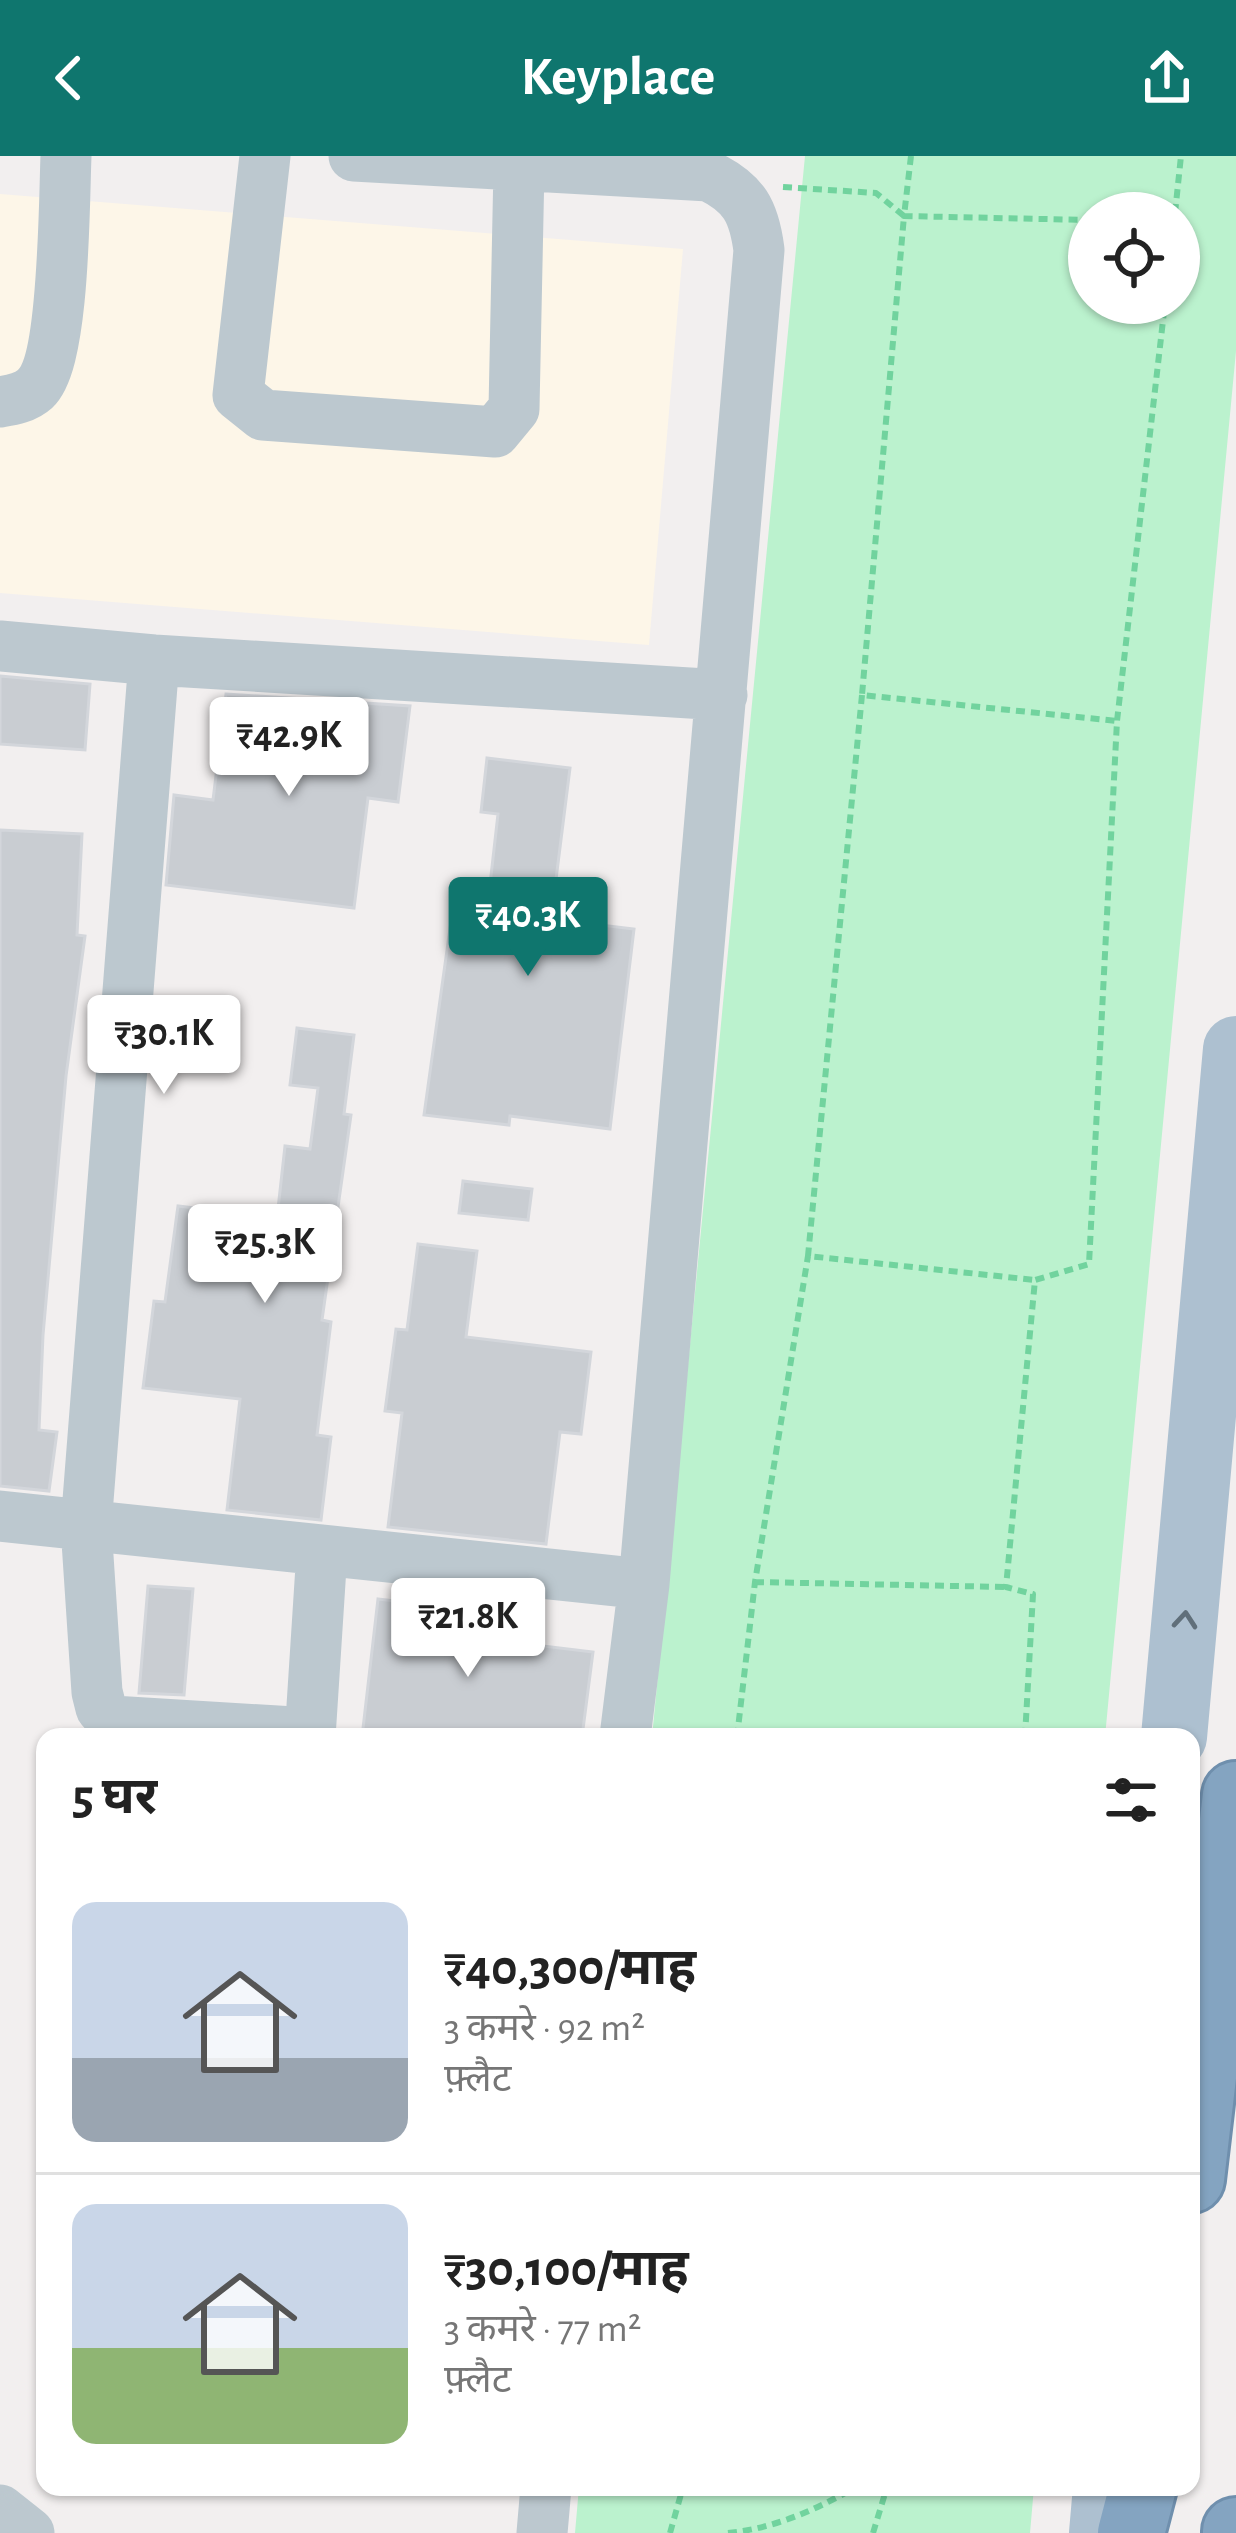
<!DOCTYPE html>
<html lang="hi">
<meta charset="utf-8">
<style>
:root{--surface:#fff;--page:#f2f2f2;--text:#222;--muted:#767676;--line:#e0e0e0;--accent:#0f766e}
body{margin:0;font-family:"Alegreya Sans","Noto Sans Devanagari",sans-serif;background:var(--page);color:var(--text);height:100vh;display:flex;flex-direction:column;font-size:45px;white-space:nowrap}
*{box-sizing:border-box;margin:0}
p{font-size:39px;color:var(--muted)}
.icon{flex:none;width:66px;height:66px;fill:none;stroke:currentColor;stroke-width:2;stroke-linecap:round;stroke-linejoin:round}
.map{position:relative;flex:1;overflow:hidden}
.details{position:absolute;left:36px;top:1572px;width:1164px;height:768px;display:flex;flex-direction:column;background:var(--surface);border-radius:24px;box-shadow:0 3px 9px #0004}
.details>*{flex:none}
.controls{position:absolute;left:1068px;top:36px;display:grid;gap:24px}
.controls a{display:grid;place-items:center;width:132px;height:132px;border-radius:50%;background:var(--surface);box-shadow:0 3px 9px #0004;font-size:60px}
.price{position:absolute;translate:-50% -102px;padding:0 27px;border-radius:12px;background:#fff;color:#222;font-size:39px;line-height:78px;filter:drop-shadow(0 3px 6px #0008)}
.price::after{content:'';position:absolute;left:50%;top:72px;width:36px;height:27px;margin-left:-18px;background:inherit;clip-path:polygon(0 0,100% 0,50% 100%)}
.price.active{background:var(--accent);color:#fff}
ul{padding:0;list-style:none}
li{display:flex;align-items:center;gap:36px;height:300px;padding:0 36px}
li+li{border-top:3px solid var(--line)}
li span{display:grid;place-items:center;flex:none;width:336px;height:240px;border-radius:24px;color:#555}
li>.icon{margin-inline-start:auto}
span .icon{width:144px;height:144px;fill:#fffc;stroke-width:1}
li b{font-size:51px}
h2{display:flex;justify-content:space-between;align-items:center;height:144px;padding:0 36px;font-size:51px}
header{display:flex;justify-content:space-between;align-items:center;height:156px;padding:0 36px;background:var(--accent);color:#fff;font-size:54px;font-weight:700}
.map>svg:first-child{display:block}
.commercial{fill:#fdf6e8}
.green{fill:#bbf2ce;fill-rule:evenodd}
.building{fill:#c9cdd2;stroke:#d3d6db;stroke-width:3}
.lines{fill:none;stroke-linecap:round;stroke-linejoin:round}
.highway-casing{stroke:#6f8fad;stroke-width:72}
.path{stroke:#71d39e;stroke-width:6;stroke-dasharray:9 6;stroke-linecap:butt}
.minor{stroke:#bcc8cf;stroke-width:51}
.major{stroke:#adc0d0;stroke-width:66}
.highway{stroke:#84a4c1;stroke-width:66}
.oneway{stroke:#606f7a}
</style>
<header><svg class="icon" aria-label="back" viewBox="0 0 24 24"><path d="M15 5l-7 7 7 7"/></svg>Keyplace<svg class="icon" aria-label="share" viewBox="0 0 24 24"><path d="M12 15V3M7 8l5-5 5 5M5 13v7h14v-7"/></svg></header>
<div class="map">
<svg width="1236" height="2377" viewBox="0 0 1236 2377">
<rect width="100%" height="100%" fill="#f2efef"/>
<path class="commercial" d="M0,38l683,55 -34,396 -649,-52z"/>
<path class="green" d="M805,0h431v195l-131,1386h-453zM1089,57h90v90h-90z
M579,2331h455l-4,46h-455z"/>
<path class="building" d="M0,520l90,8 -5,66 -85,-6z
M226,538l184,12 -12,96 -30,-4 -14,110 -188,-23 8,-90 39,5z
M487,602l83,10 -19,151 83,10 -24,200 -100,-13 -1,9 -85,-10 29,-208 34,4 11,-97 -17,-2z
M0,674l82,4 -5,101 8,1 -19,140 -23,259 -4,95 18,2 -8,59 -49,-5z
M297,872l57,7 -10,79 7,1 -29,205 9,2 -14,113 14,2 -10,83 -94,-10 13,-111 -97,-11 11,-87 11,1 13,-96 99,12 8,-72 25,3 8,-61 -28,-3z
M463,1025l69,8 -4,31 -69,-7z
M418,1088l59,7 -11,86 125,15 -10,82 -21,-2 -14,112 -158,-17 14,-114 -17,-2 11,-82 11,1z
M148,1430l45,3 -9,106 -45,-2z
M378,1443l95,11 -4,27 124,15 -11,85h-220z"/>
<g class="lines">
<defs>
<path id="highway" d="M1191,2023l45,-384
M1131,2377l12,-46
M1236,2377v-2"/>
</defs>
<use href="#highway" class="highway-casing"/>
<path class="path" d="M911,0l-7,60 185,4
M783,31l93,6 28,23 -42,479 255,26
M1175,57l6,-57
M862,539l-54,561 227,24
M755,1426l251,5
M737,1581l18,-155 53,-326
M1025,1581l8,-143 -27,-7 29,-307 54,-16 28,-543 48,-418
M670,2377l13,-46
M728,2377c48,-5 87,-23 128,-46
M873,2377l14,-46"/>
<path class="minor" d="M265,0l-27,239 25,20 232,17 19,-23 5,-242
M354,0l355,20c35,17 45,35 50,74l-115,1334 -19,153
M0,246c12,-2 25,-4 35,-13 30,-28 29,-188 31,-233
M0,490l154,14 568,35
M154,504l-68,866 11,166 4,16 11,13 198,12
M0,1360l644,68
M310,1581l12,-186
M0,2354l29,23
M542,2377l4,-46"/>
<path class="major" d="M1174,1581l62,-688
M1102,2377l4,-46"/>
<use href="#highway" class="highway"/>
</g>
<defs><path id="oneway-chevron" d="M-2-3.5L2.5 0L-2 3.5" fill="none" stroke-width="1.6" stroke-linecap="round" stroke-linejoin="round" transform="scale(3)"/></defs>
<use class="oneway" href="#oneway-chevron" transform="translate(1185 1464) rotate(-85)"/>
</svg>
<div class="controls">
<a><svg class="icon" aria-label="locate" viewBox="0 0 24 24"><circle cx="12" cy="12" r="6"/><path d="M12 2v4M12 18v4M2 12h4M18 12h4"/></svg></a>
</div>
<b class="price" style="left:289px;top:643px">₹42.9K</b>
<b class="price active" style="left:528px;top:823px">₹40.3K</b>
<b class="price" style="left:164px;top:941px">₹30.1K</b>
<b class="price" style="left:265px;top:1150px">₹25.3K</b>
<b class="price" style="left:468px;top:1524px">₹21.8K</b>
<section class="details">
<h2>5 घर<svg class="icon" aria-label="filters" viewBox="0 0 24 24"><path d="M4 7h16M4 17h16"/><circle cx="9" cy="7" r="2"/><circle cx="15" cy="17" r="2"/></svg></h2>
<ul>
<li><span style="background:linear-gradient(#c9d6e8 65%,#9aa5b1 0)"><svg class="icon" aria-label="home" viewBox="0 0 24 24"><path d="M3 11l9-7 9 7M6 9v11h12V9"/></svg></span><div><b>₹40,300/माह</b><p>3 कमरे · 92 m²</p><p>फ़्लैट</p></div></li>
<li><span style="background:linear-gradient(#c9d6e8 60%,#8fb573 0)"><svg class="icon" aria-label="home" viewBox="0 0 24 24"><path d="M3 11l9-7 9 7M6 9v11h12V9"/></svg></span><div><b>₹30,100/माह</b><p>3 कमरे · 77 m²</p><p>फ़्लैट</p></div></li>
</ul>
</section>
</div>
